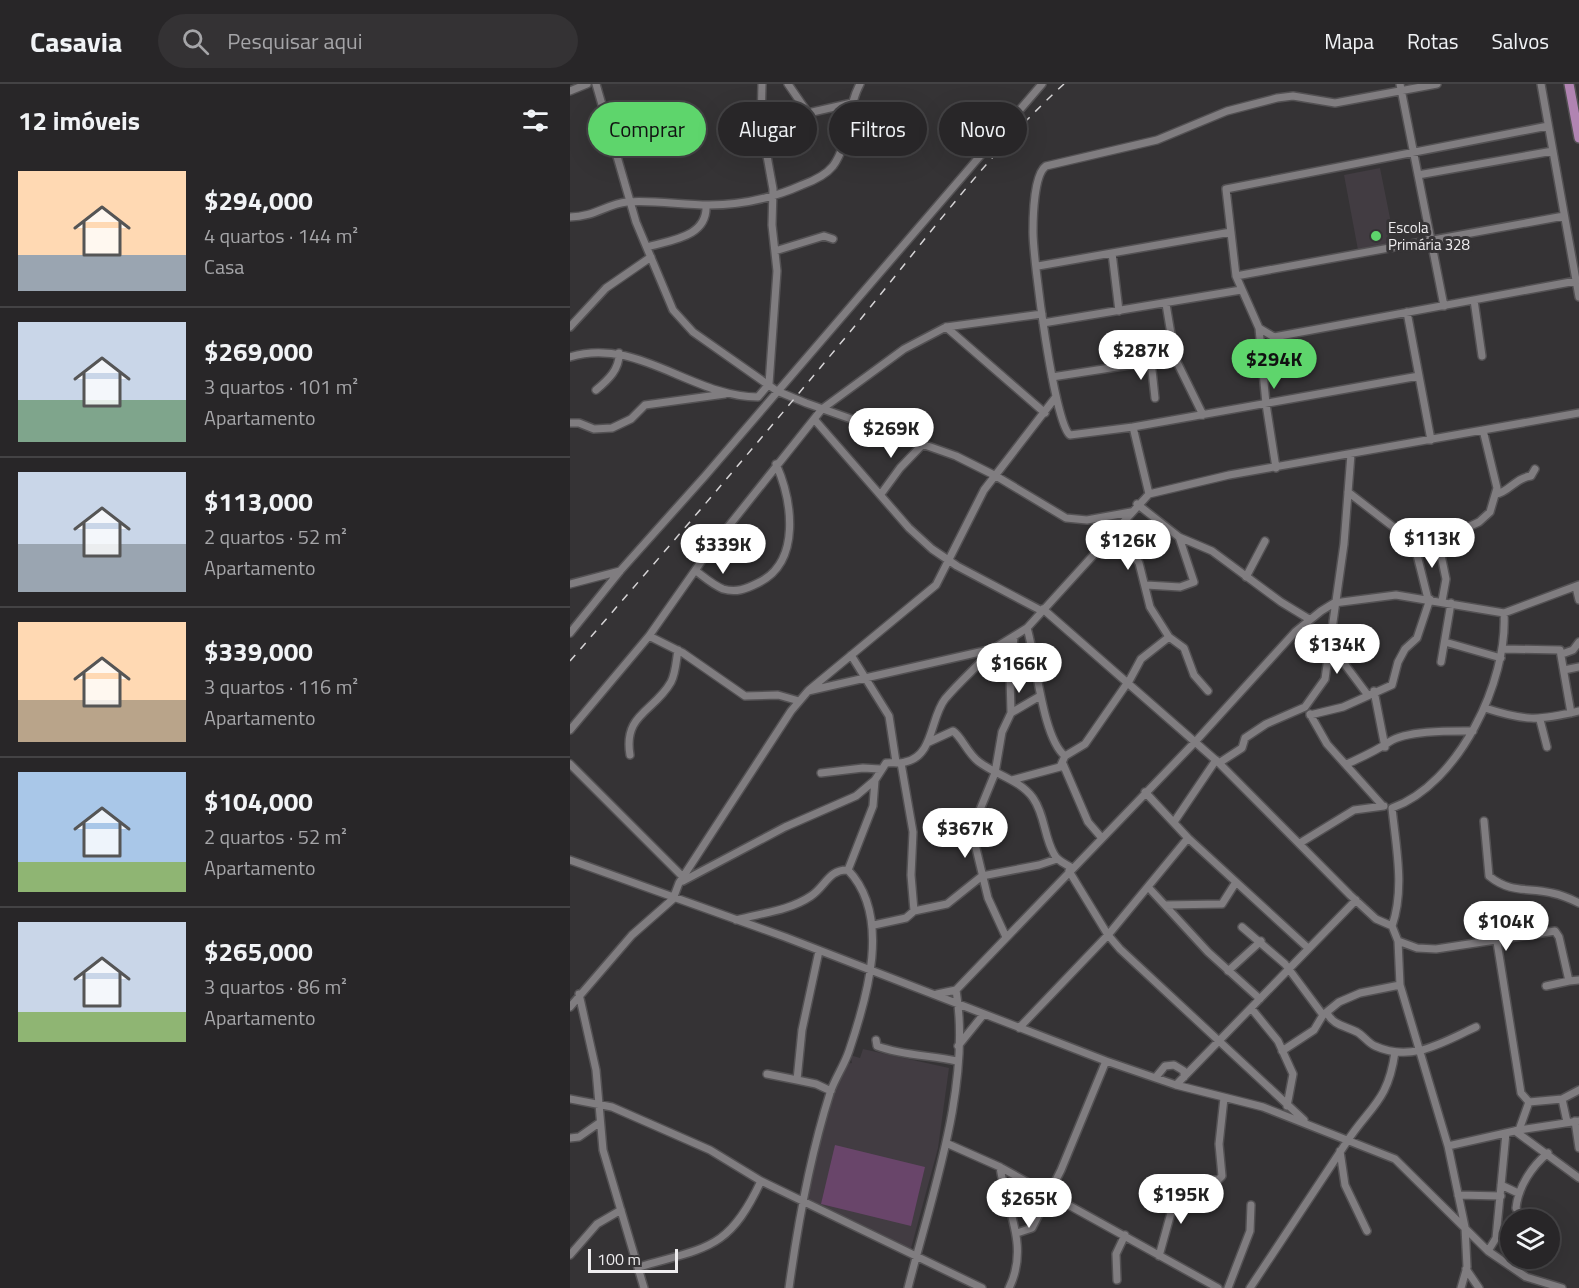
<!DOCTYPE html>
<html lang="pt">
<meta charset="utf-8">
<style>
:root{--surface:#282628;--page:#343234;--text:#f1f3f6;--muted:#a5a5a8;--line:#444345;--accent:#5ed56c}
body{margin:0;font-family:"Titillium Web",sans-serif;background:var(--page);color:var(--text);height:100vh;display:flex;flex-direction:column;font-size:22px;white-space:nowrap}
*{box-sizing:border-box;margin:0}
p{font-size:20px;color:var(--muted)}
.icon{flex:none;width:33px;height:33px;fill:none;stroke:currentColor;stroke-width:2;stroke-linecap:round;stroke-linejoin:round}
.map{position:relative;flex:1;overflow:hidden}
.side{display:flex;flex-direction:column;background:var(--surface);width:570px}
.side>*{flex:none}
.hud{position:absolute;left:18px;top:18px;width:570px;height:54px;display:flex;gap:12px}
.fabs{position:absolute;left:930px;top:1125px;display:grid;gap:12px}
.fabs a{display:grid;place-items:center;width:60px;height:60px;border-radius:50%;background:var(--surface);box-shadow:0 6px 24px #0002,0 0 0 2px var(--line);font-size:30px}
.scale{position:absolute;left:18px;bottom:15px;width:90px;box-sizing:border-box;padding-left:6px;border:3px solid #eeecee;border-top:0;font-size:16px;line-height:21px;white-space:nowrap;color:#eeecee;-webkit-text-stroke:4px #353335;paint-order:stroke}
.price{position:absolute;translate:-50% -51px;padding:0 14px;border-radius:21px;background:#fff;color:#222;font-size:20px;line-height:39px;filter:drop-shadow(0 2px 3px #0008)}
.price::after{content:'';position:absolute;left:50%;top:36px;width:18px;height:14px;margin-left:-9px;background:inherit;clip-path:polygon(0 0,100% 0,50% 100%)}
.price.selected{background:var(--accent);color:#111}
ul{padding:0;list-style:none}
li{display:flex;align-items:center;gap:18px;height:150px;padding:0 18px}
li+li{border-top:2px solid var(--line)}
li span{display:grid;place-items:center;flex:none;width:168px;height:120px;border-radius:0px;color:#555}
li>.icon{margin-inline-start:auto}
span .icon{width:72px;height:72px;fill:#fffc;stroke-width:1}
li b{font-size:26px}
h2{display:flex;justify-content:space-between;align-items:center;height:72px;padding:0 18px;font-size:26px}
.chip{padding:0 21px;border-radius:27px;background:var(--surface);box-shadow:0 6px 24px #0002,0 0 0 2px var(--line);font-size:21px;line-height:54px}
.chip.selected{background:var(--accent);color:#111}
header{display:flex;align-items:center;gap:36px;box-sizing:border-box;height:84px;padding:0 30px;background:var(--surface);border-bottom:2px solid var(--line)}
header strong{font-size:28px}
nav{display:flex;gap:33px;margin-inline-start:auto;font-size:21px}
.search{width:420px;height:54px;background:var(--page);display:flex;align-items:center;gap:15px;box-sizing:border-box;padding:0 21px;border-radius:33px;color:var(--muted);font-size:22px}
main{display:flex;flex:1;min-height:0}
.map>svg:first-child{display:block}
.built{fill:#423c42}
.green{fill:#69456a}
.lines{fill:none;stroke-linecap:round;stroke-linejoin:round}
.minor-casing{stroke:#535153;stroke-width:10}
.major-casing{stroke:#535153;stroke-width:12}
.minor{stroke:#807d80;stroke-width:7}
.major{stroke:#b184b2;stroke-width:9}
.rail{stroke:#d6d4d6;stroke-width:1.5;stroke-dasharray:8 8;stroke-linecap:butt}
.poi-dot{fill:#5ed56c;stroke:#353335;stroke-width:2}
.labels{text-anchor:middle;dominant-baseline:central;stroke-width:6;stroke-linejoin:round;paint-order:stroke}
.poi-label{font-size:15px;fill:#eeecee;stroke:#353335;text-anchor:start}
</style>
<header>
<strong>Casavia</strong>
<div class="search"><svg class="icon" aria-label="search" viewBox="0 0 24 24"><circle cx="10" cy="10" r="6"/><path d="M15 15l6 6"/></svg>Pesquisar aqui</div>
<nav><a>Mapa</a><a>Rotas</a><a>Salvos</a></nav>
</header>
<main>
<section class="side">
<h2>12 imóveis<svg class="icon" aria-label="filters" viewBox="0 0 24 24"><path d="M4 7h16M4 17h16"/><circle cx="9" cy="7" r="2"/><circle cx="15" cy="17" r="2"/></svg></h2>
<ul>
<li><span style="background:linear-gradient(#ffd9b3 70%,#9aa5b1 0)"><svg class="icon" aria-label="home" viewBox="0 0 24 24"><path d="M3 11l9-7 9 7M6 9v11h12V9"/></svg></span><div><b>$294,000</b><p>4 quartos · 144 m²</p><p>Casa</p></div></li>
<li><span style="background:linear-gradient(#c9d6e8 65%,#7fa58c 0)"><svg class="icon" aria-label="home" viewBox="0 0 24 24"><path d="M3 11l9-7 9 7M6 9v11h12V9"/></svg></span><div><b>$269,000</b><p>3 quartos · 101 m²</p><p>Apartamento</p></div></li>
<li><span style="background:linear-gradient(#c9d6e8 60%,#9aa5b1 0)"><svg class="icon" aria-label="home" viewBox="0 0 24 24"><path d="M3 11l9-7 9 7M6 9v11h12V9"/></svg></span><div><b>$113,000</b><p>2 quartos · 52 m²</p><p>Apartamento</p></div></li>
<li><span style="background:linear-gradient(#ffd9b3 65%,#b9a48a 0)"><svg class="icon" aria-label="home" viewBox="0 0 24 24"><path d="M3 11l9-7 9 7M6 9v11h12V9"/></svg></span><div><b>$339,000</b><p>3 quartos · 116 m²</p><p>Apartamento</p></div></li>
<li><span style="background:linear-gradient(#a9c7e8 75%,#8fb573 0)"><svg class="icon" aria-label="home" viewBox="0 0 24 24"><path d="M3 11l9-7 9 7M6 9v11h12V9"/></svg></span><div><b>$104,000</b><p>2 quartos · 52 m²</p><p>Apartamento</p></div></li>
<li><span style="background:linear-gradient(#c9d6e8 75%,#8fb573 0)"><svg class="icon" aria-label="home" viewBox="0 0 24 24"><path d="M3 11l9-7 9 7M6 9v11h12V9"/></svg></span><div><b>$265,000</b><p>3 quartos · 86 m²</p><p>Apartamento</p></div></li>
</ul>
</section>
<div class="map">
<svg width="1009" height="1204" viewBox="0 0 1009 1204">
<rect width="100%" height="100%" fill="#353335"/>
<path class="built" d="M810,84l15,75 -37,7 -14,-75z
M293,965l86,19 -11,80 -28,104 -108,-51 29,-110 12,-27 9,-1 -2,-8 10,3z"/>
<path class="green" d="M265,1061l90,22 -14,59 -90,-22z"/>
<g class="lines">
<defs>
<path id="minor" d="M26,0l40,138 37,88 20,22 84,59 29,12 150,53 40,20 70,42 21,2 44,-8
M218,0l20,29 44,-10
M830,0l44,222
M971,0l38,213
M0,7l17,-7
M848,91l135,-24
M0,133c24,0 37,-13 57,-15 28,-2 54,3 82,3 31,0 64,-7 93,-20 11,-4 23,-9 31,-19 17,-23 13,-57 27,-82
M77,163c24,-7 61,-10 59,-42
M205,167l49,-15 9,3
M542,169l7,58
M468,182l193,-34
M666,192l328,-60
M904,216l8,56
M596,220l9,54 28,57
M837,228l24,128
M473,239l198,-33
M0,243l36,-39 45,-31
M376,243l99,86
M689,244l15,9 302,-56
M0,273c66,-21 122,40 188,40l11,-13 8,-113 -5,-46 1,-36 -12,-66 1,-39
M581,277l4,37
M849,292l-286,51 -63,8c-16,-12 -37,-176 -37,-203 0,-15 1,-58 13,-66l111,-26 70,-29 50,-13 16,-2 42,7 102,-19
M482,293l123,-19
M26,306c12,-10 24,-21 23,-37
M244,335l95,109 23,21 25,17 85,45
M0,339h9l15,6 18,-1 19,-9 14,-14 80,-11
M563,343l16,67
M706,384l-10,-64 -7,-76 -23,-52 -10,-87 322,-63
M778,408l66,51 14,56
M311,410l19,-26 24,-25
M926,410c12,-1 19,-16 35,-18l4,-7
M567,420l42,33 33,14 69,51 28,17
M543,447l18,20 8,12 11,44 19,30 15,11 10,27 14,16
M868,457l8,38 -4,22
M844,459l24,-2 41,-19 11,-10 7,-24 -14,-58
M126,487c8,6 17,14 27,18 13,4 23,0 35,-6 44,-21 34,-83 18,-119
M676,493l19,-36
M0,500l50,-13
M576,501l34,2 14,-5 -15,-45
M1006,503l3,13
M473,525l176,154 131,132 26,24 16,7
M457,544c9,29 15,110 38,128
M0,549l50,-62 85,-95 337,-392
M79,552l34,17 62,43 33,-1 21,6
M762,555l14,27 21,28
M875,558l56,16
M934,565l56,1 11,63
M992,570l11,-4 6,-8
M281,571l38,61 7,46
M871,578l10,-59
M994,586l15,-3
M558,599l13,-24 28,-22
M239,606l127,-105 48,-95 71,-92
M804,607l11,56
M915,624c40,13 53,13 94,3
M441,629l29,-17
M740,630l17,30 55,61
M740,631l33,-8 49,-22 6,-23 7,-13 12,-11 13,-39
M970,636l7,27
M0,646l79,-94 59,-84 114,-143 82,-60 42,-22 96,-13
M359,658l24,-11c9,6 14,22 26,31 17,13 41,18 54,36 12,17 11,39 21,56 3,7 12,10 18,14
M60,671c-7,-41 24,-43 41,-73 5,-10 5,-21 7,-32
M331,679l12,69 -2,43 3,36
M649,679l23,-15 3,-10 21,-14 39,-17 20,-28 19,-135 7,-90
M0,680l114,114
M493,680l25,58 13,15
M777,680c15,-7 29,-13 42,-22 18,-12 63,-11 84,-11
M251,689l42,-5 17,1
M442,696l48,-13 5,-11 20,-12 43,-62
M575,708l43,46 120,110
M914,737l5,55c22,18 39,11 63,17 9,2 19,6 27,10
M604,738l42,-62
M730,759l54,-33 30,-4
M0,776l215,77 321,124 70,24 87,22 132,52 93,92 38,26 36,11
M278,786l25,-64 2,-26
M499,787l39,64 12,14 184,171
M113,797l102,-54 71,-31 19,-16 11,-17c6,-1 13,1 19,-1 29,-6 25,-44 40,-63 15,-18 33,-33 48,-50
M579,804l59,64 52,47
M595,821l57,-1 14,-22
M166,836c25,-7 53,-9 75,-24 14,-9 18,-27 37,-26 44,46 19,128 1,181 -5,15 -14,27 -19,42 -20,63 -32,129 -41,195
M304,841l32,-7 8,-7 33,-7 35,-28 57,-11 18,-6
M672,843l43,37 38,51
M436,853l-18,-39 -14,-58 3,-23 18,-44 7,-41 9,-19 -1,-37 4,-39
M828,857l19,7 19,1 119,-18 4,6 10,44 10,-1
M927,858l24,151 8,9
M658,887l33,-30
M976,902l23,-5
M9,910l17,76 7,80 41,138
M367,910l19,-4 239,-248 100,-110 26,-21 13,-8 62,-8 108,18 75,-28
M0,923l62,-72 41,-36 6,-16 112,-172 17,-20 185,-42 34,-21 122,-134 80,-19 350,-62
M681,924l27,33 15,33 -6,32
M757,929c6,12 18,13 30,19 7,4 11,11 18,14 37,17 68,-4 101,-19
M449,944l89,-93 80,-97
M306,956l1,6c27,10 53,9 80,15
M388,962l25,-31
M712,967l32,-21 9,-15 16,-13 21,-9 40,-8
M197,990l30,6 5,-50 17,-79
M586,993l9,-11 9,-1 10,6v6
M227,996l19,4 15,7
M606,1001l180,-185
M0,1015l42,8 98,43 51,31 221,107
M992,1015l5,23
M1005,1037l4,27
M949,1046l10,-28 33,-3 17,-9
M945,1047l64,47
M0,1054l9,-1 20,-14
M376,1059l54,24 218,121
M878,1062l71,-16 60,-9
M770,1067l5,34 22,46
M430,1083c6,42 30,79 9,121
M931,1101l17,8
M888,1111l43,1
M950,1131l-4,-7c2,-21 16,-42 32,-55
M447,1149l15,-5 29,-58 45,-109
M918,1167l8,-13 10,-105
M0,1171l27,-31 24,-14
M589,1172l20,-72 10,-4h29l4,-4 -3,-32 5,-46
M69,1183c68,-20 90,-17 122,-86
M896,1185l13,19
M547,1196l-1,-26 9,-19
M338,1204c23,-91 64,-204 48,-298
M658,1204l22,-57 1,-26
M680,1204c32,-48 64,-97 96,-145 24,-37 42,-41 49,-91
M891,1204l6,-21 -2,-40 -17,-81 -48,-161 -2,-44 -6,-15c13,-37 4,-79 0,-118 67,-24 116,-127 112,-195"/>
<path id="major" d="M999,0l10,54"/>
</defs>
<use href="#minor" class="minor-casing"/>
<use href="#major" class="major-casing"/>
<use href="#minor" class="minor"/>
<use href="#major" class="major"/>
<path class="rail" d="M0,577c97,-112 194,-225 289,-340 64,-78 130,-169 205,-237"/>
</g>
<circle class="poi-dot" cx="806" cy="152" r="6"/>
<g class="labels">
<g class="poi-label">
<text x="818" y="143">Escola<tspan x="818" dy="17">Primária 328</tspan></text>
</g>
</g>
</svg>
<div class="fabs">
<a><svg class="icon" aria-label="layers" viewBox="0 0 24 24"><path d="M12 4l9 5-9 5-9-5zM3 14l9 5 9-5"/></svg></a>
</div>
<div class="scale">100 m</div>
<b class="price" style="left:571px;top:297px">$287K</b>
<b class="price selected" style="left:704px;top:306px">$294K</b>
<b class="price" style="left:321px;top:375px">$269K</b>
<b class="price" style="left:862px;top:485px">$113K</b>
<b class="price" style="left:558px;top:487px">$126K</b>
<b class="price" style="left:153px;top:491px">$339K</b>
<b class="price" style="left:767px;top:591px">$134K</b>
<b class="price" style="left:449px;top:610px">$166K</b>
<b class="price" style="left:395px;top:775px">$367K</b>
<b class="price" style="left:936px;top:868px">$104K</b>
<b class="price" style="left:611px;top:1141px">$195K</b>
<b class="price" style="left:459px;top:1145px">$265K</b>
<div class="hud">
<a class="chip selected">Comprar</a>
<a class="chip">Alugar</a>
<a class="chip">Filtros</a>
<a class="chip">Novo</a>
</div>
</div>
</main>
